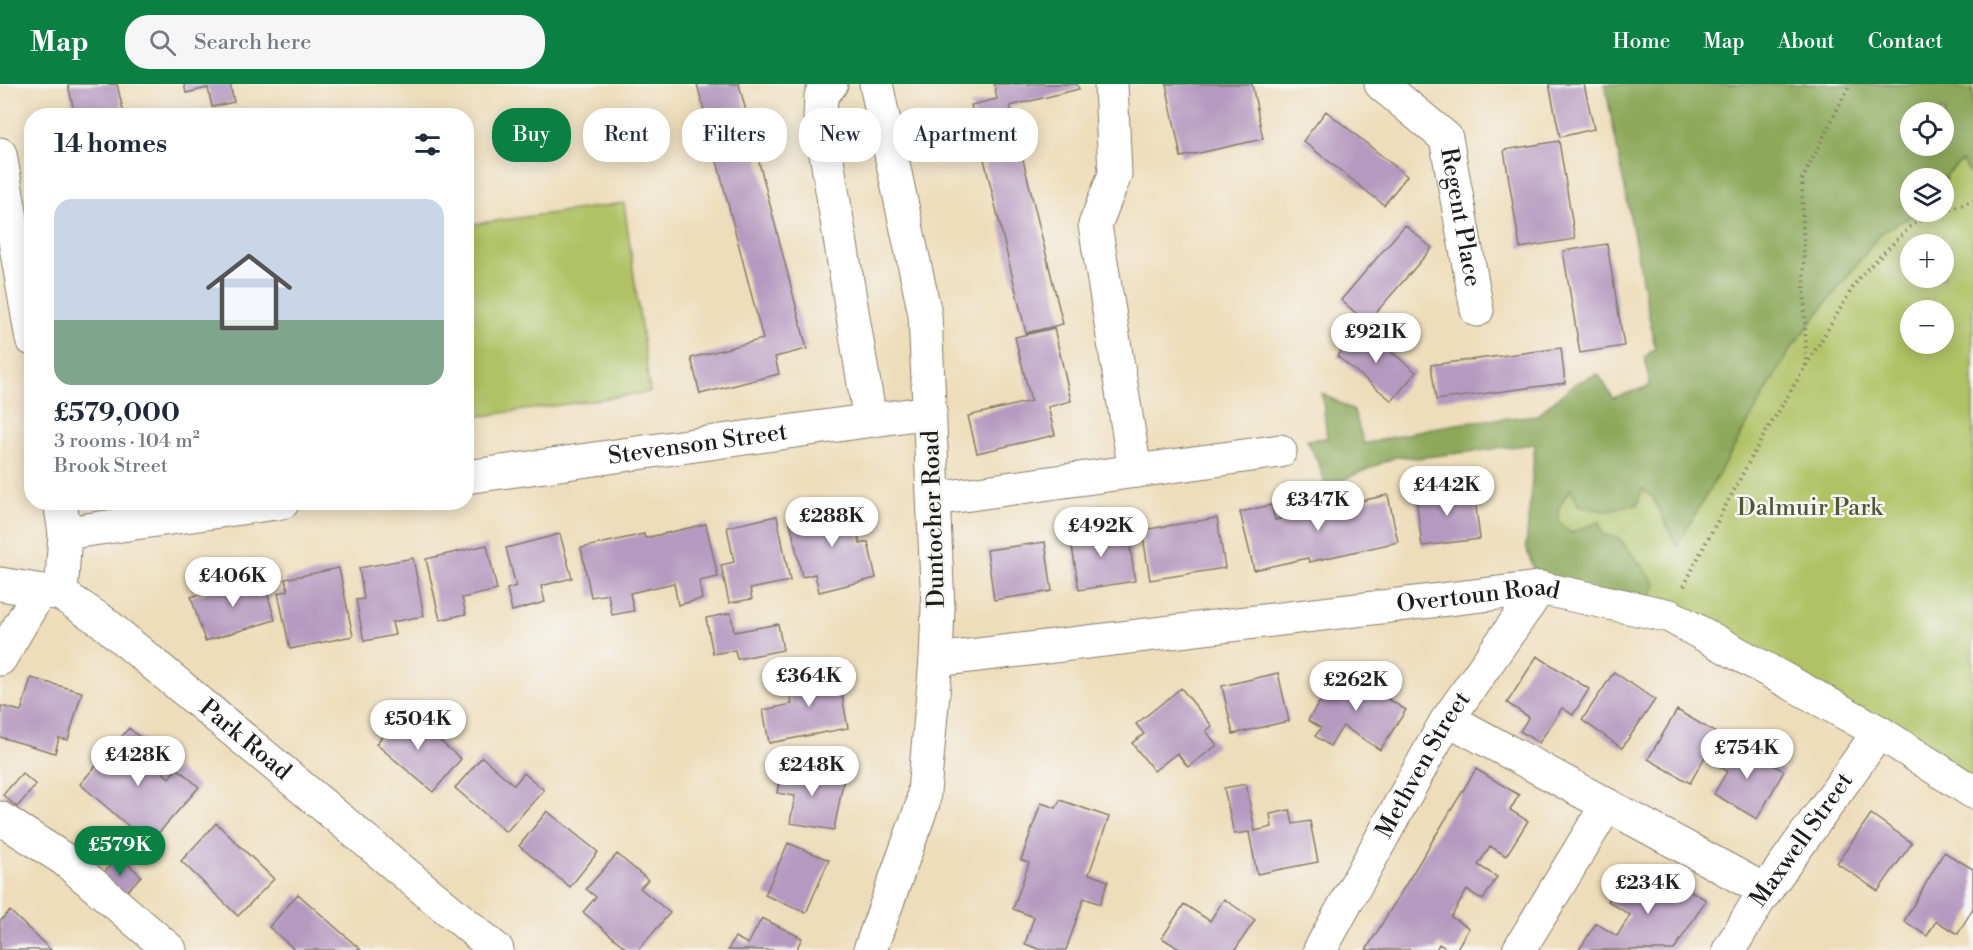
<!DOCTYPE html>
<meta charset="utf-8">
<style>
:root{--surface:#fff;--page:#f6f6f7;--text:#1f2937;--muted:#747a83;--line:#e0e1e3;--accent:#0b8043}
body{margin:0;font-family:"Libre Bodoni",serif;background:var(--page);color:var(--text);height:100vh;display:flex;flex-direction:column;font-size:22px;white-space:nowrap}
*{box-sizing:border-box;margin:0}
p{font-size:20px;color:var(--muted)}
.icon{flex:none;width:33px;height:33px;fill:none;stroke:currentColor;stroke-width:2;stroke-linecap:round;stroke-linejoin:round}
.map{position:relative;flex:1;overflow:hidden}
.details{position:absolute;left:24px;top:24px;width:450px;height:402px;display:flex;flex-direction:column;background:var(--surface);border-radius:24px;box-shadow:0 3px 15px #0003}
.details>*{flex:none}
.banner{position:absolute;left:492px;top:24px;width:570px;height:54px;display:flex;gap:12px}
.tools{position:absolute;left:1900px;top:18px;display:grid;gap:12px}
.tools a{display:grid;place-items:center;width:54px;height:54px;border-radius:50%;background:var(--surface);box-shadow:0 3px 15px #0003;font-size:30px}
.price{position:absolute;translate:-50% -51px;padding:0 14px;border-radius:21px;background:#fff;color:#222;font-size:20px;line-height:39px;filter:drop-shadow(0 2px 3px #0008)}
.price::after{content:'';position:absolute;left:50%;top:36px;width:18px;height:14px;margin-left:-9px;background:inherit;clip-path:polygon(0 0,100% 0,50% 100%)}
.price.on{background:var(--accent);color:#fff}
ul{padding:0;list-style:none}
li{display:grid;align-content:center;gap:12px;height:318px;padding:0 30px}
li+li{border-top:2px solid var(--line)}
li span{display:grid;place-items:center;height:186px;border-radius:18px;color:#555}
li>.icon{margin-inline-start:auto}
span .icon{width:108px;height:108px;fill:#fffc;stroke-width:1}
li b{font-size:26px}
h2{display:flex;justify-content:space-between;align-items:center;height:72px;padding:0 30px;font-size:26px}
.chip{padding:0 21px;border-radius:24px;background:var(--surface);box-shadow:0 3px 15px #0003;font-size:21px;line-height:54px}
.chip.on{background:var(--accent);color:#fff}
header{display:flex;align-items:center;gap:36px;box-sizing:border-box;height:84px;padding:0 30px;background:var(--accent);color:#fff}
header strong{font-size:28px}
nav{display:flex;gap:33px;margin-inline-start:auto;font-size:21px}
.search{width:420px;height:54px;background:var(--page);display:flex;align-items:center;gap:15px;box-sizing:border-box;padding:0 21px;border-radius:24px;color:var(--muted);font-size:22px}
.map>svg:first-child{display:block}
.green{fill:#b0c265;stroke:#666f40;stroke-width:1.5;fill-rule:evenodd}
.forest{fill:#8ca85a;stroke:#54623b;stroke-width:1.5;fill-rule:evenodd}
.building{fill:#b599c0}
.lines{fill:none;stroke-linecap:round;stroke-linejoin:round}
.minor-casing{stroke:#857c6b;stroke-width:35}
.major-casing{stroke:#857c6b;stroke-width:35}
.path{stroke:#857c6b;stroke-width:4;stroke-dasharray:1.5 4.5;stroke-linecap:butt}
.minor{stroke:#fff;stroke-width:33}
.major{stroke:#fff;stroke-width:33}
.labels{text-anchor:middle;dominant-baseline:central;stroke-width:5;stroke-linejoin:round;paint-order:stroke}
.street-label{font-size:24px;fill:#1c1c1c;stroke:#f6f6f2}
.park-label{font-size:24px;fill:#505636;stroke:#f6f6f2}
</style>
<header>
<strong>Map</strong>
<div class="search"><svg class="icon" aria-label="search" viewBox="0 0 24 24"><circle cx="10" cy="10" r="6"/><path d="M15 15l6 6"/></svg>Search here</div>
<nav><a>Home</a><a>Map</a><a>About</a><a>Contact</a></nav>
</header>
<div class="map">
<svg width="1973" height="866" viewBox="0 0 1973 866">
<rect width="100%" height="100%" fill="#f6f6f2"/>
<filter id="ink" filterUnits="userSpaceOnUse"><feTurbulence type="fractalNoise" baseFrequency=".0167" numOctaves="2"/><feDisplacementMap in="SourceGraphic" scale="12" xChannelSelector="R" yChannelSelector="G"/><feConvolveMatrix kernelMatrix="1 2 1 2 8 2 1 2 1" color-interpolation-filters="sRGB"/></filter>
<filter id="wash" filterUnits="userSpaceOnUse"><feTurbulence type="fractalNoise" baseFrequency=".008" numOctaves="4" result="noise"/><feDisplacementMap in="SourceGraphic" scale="24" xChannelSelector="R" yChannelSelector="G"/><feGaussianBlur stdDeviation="1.35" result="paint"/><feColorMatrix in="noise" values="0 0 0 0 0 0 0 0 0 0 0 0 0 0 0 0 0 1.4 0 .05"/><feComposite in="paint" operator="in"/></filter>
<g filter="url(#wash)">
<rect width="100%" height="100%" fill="#eeddba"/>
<path class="green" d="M1637,0h336v708l-303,-176 -130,-28 17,-176 126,-7zM1911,28h33v34h-33zM1911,94h33v34h-33zM1911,160h33v34h-33zM1911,226h33v34h-33z
M624,119l26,189 -182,26 -1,-193z"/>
<path class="forest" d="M1605,0h349l1,3 18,5v85l-11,-16 -16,13 -2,24v-20h-33v34h8l-37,20 -92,118 -113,196 -25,-50 -11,-7 -3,15 -35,7 -24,-5 -9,-17 -11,17v16l12,11 28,-11 4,13 15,2 38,47 -11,26 -105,-22 -14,-41 9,-103 -118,14 -19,-2 -72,31 -6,-20 -13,-27 20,-2 -5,-45 32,18 10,33 63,-15 43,-7 67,-7 39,-32 22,-9 15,24 37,-12 -5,-29 10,-9zM1911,28h33v34h-33z"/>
<g id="blocks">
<path class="building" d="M68,0h49l7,30 -49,2z
M184,0h46l4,18 -22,5 -4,-19 -22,5z
M697,0h42l68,265 -32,8 4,17 -79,20 -9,-36 72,-19z
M994,0h83l2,5 -69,17 53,218 -37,9 -55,-228 26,-6z
M1166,0h86l11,55 -82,18z
M1549,0h35l10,45 -34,8z
M1326,27l81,65 -23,29 -81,-64z
M1559,57l16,98 -55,9 -16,-98z
M1405,141l27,23 -65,75 -26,-23z
M1607,160l17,102 -44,7 -17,-102z
M1361,243l55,45 -24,29 -55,-45z
M1054,244l17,73 -23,6 7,28 -78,18 -9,-37 63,-15 -16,-64z
M1561,264l4,35 -129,17 -5,-35z
M1439,402l1,9 34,-4 6,48 -58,7 -7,-57z
M1388,411l10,47 -89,20 -1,-4 -54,12 -14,-58 31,-7 4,15z
M850,419l10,41 8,-2 8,36 -57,14 -4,-18 -13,3 -13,-60z
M777,432l13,65 -40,8 2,10 -23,4 -8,-38 13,-3 -7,-35z
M1217,434l8,50 -75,12 -8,-50z
M706,440l12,53 -19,4 3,18 -24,6 -4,-22 -44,10 4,18 -22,4 -4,-21 -17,3 -10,-49 63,-14 1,4z
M1095,440l2,12 31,-5 7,50 -56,9 -10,-62z
M560,450l12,44 -31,8 4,16 -33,9 -5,-22 9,-3 -10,-38z
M1045,458l7,49 -58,9 -7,-50z
M487,461l10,45 -35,8 4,16 -26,6 -14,-61z
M413,474l11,58 -32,6 3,13 -31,6 -8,-41 8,-1 -5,-31z
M339,484l14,68 -63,13 -12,-56 10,-2 -3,-12z
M262,491l13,45 -70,21 -14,-44z
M731,529l3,19 44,-8 5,26 -46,9 -2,-9 -22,4 -7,-36z
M1537,572l52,33 -16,26 -11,-7 -23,35 -19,-12 9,-14 -22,-14z
M837,584l11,60 -79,15 -6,-33 29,-6 -5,-27z
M1341,585l65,41 -26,40 -37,-24 -13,20 -15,-10 6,-8 -13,-8z
M1614,588l41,28 -33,48 -40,-28z
M1278,589l11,48 -56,13 -11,-48z
M31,594l51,14 -14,48 -9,-2 -4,15 -55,-16 1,-31 20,5z
M1181,604l31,38 -6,5 11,14 -29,22 -11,-14 -23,18 -22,-28 12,-9 -8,-10z
M404,626l57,49 -28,33 -57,-48z
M1677,626l41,24 -28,49 -42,-24z
M129,644l22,19 -7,9 25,22 8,-10 22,19 -50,57 -69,-60z
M1731,657l53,30 -27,48 -43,-25 13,-23 -10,-6z
M482,673l32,28 10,-12 20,17 -38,42 -51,-44z
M782,682l62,11 -10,53 -44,-7 5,-27 -18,-3z
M1476,685l43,26 -9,15 18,11 -22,35 -16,-10 -12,19 19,12 -14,23 -16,-10 -16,27 18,11 -13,22h-7l-10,-6 -3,6h-70z
M22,689l14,12 -19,22 -14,-12z
M1246,700l9,47 17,-4 -2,-13 20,-4 3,14 17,-3 8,41 -61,12 -8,-42 -15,2 -10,-46z
M1060,716l49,17 -20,57 19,7 -8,23 -16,-6 -18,52h-24l-17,-6 9,-27 -21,-8 16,-46 -8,-3 20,-57 15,5z
M547,727l51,41 -28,35 -51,-41z
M1871,730l41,29 -34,48 -41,-28z
M216,739l58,56 -36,37 -57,-55z
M788,759l41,17 -23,53 -41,-18z
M1944,768l29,17v39l-15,26 -22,-13 -9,15 -23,-15z
M617,770l31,26 -8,8 30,25 -32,37h-10l-45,-38 13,-15 -10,-8z
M119,772l22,20 -20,22 -22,-20z
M1627,786l22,13 8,-13 49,30 -32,50h-95l17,-27 21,13 13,-21 -22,-14z
M298,810l63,56h-66l-26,-23z
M1224,815l31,21 -20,30h-54l-19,-12 22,-34 26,17z
M10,827l41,39h-51v-29z
M762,834l40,20 -6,12h-68l7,-13 13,7z"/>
</g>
</g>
<g filter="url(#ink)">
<use href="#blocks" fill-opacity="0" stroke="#857c6b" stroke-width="1.5"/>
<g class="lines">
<defs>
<g id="minor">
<path d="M831,0l-10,12 -1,21 50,303"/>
<path d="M1111,0l4,90 -20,51 38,234 4,12"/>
<path id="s1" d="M1381,0l65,54 31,172"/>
<path d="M0,70l32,185"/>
<path id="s2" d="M466,393l464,-65"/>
<path d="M934,415l346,-48"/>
<path d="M60,418l5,31 -4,61"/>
<path d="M65,449l218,-31"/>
<path id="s3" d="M0,500l61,10 41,27 395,329"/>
<path d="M0,575l40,-68"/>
<path id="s4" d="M936,576l604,-72 130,28 209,116 94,60"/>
<path d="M1448,635l318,172"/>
<path d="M0,734l65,42 105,90"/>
<path id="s5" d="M1320,866l125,-227 95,-135"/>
<path d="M1519,866l88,-145"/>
<path id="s6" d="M1729,866l30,-50 120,-168"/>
</g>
<path id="major" d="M870,866l53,-147 13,-143 2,-53 -13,-293 -49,-230"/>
</defs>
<use href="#minor" class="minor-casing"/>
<use href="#major" class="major-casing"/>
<path class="path" d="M1944,126l29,-9
M1806,282l-4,-186 48,-96
M1684,502l19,-38 54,-101 103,-171 53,-52 28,-12"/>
<use href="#minor" class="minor"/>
<use href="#major" class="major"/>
</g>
</g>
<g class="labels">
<g class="street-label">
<text stroke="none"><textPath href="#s1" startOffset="165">Regent Place</textPath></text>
<text stroke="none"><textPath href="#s2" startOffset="234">Stevenson Street</textPath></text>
<text transform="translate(934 435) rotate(-92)">Duntocher Road</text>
<text stroke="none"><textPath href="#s4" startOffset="546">Overtoun Road</textPath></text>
<text stroke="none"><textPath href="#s3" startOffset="297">Park Road</textPath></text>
<text stroke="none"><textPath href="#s5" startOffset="212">Methven Street</textPath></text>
<text stroke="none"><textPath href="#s6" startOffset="132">Maxwell Street</textPath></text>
</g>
<g class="park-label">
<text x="1810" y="424">Dalmuir Park</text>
</g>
</g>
</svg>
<div class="tools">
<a><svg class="icon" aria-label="locate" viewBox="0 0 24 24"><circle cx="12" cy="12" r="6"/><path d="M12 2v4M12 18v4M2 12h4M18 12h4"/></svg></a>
<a><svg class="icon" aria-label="layers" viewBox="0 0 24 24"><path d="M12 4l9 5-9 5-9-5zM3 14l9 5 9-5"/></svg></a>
<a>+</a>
<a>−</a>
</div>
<b class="price" style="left:1376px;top:280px">£921K</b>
<b class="price" style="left:1447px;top:433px">£442K</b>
<b class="price" style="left:1318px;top:448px">£347K</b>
<b class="price" style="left:832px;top:464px">£288K</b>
<b class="price" style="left:1101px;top:474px">£492K</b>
<b class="price" style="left:233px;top:524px">£406K</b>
<b class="price" style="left:809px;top:624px">£364K</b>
<b class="price" style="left:1356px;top:628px">£262K</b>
<b class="price" style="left:418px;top:667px">£504K</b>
<b class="price" style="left:1747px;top:696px">£754K</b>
<b class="price" style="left:138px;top:703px">£428K</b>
<b class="price" style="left:812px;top:713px">£248K</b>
<b class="price on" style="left:120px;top:793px">£579K</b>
<b class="price" style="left:1648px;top:831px">£234K</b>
<div class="banner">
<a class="chip on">Buy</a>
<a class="chip">Rent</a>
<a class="chip">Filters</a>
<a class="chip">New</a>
<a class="chip">Apartment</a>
</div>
<section class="details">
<h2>14 homes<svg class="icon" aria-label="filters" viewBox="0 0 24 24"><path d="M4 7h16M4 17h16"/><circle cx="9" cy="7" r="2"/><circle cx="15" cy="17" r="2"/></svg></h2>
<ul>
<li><span style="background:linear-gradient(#c9d6e8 65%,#7fa58c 0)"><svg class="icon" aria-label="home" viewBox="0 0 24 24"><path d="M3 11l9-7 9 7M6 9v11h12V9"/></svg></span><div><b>£579,000</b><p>3 rooms · 104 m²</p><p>Brook Street</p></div></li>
</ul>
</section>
</div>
